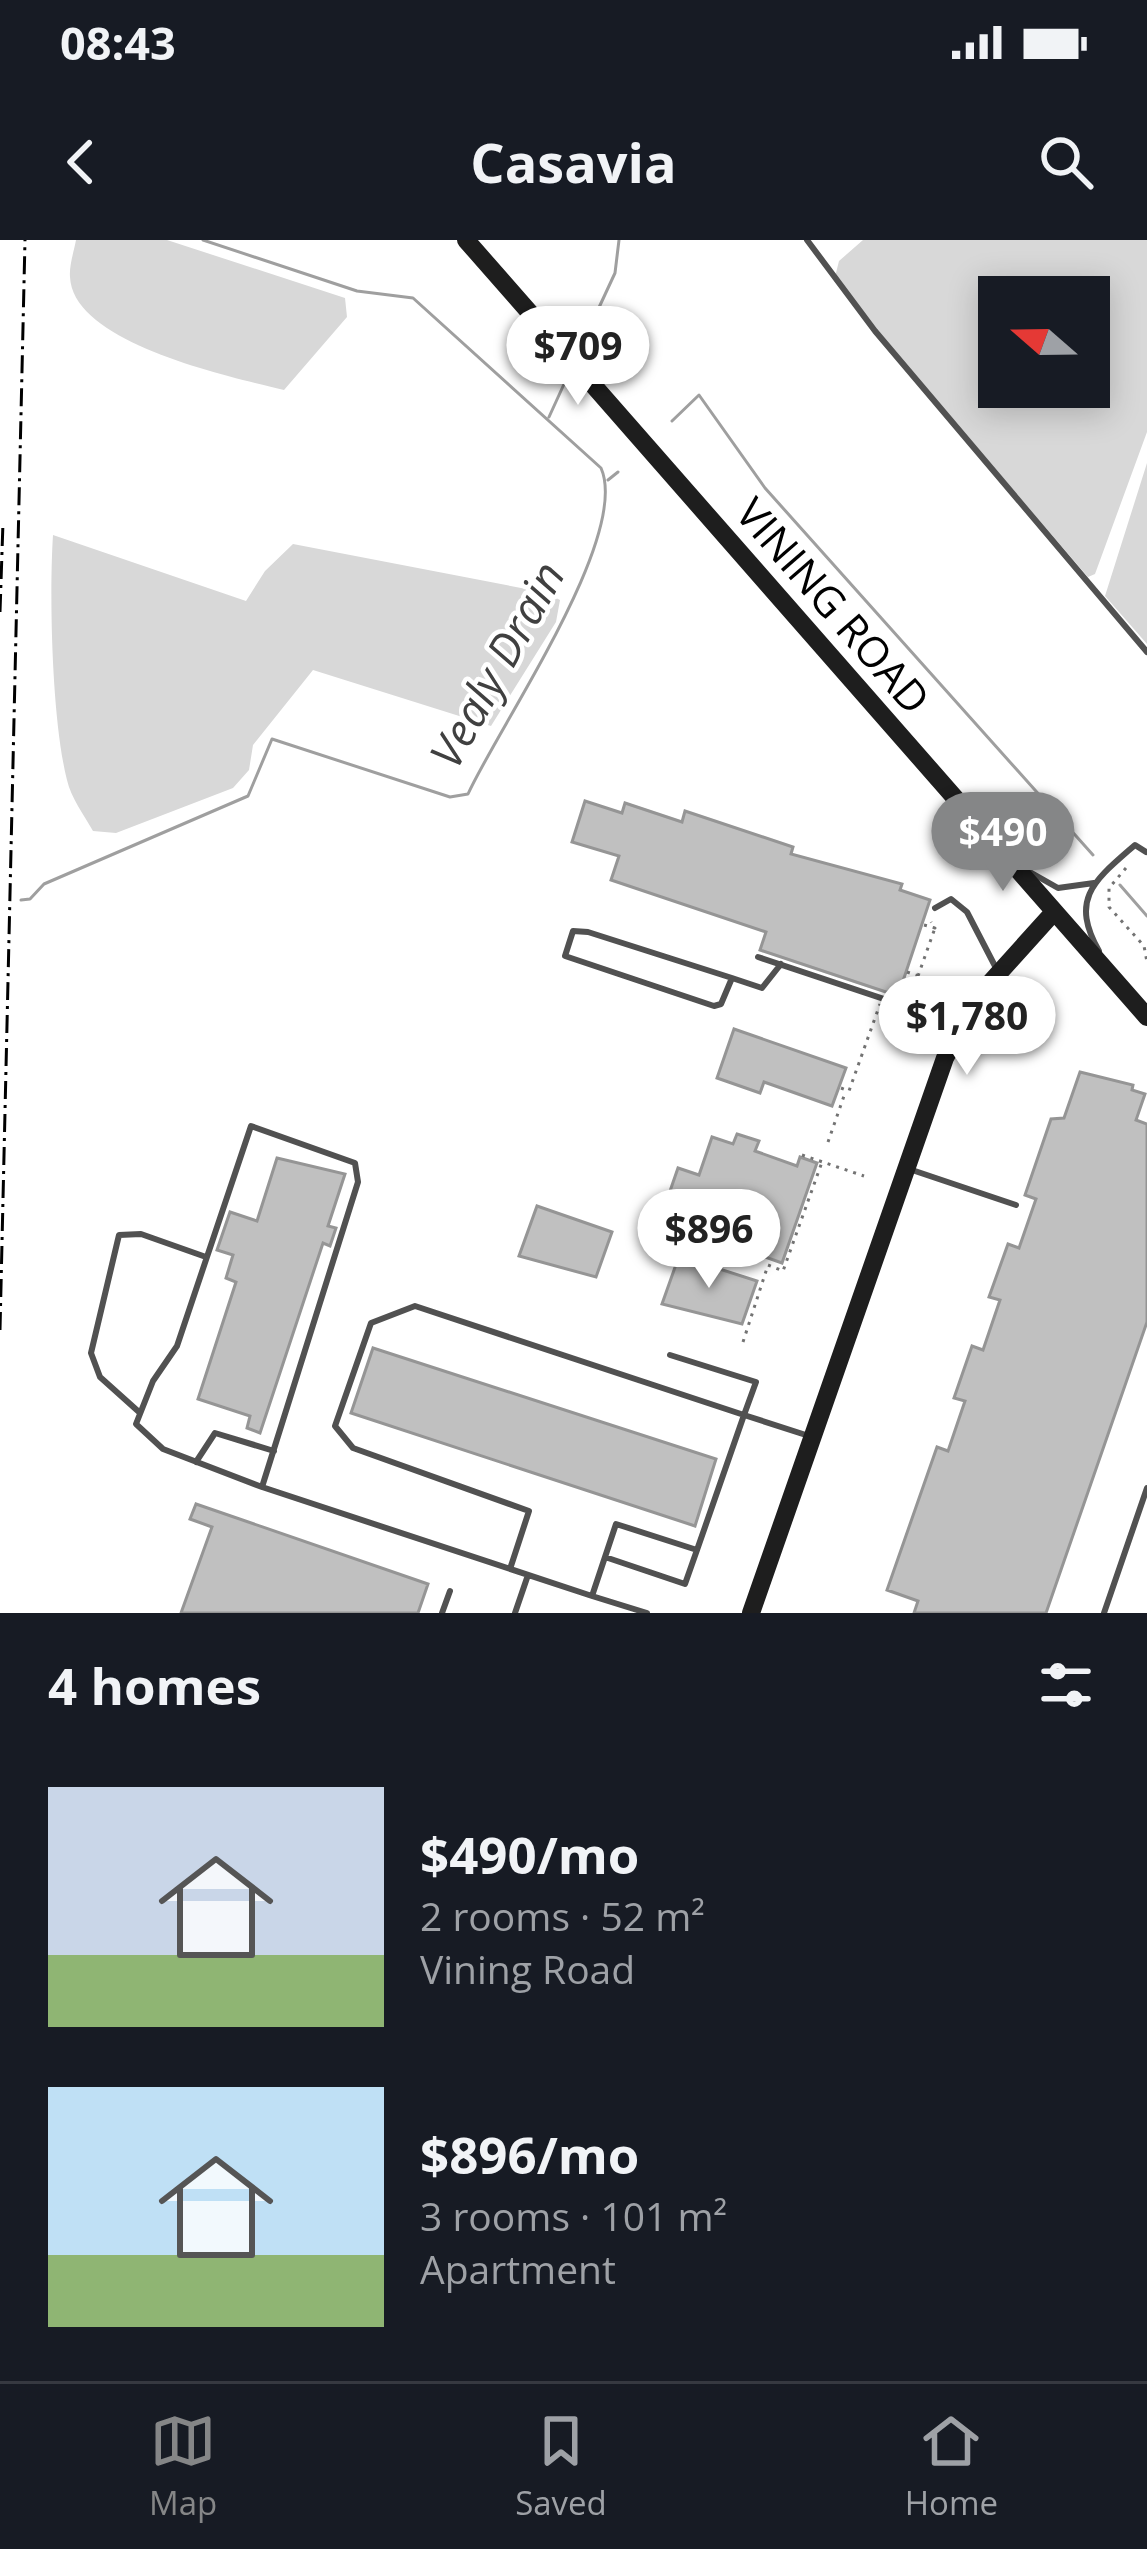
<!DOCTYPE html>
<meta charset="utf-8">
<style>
:root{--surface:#171b24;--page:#20242c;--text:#f1f3f6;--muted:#9ea1a6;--line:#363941;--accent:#858687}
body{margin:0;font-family:"Open Sans",sans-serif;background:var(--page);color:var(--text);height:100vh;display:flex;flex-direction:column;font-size:45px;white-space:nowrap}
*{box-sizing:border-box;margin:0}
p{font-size:39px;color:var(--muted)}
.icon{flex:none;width:66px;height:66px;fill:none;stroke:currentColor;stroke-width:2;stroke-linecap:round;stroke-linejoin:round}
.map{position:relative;height:1373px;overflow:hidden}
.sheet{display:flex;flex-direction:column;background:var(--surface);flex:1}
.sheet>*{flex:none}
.needle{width:78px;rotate:290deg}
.fabs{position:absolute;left:978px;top:36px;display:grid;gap:24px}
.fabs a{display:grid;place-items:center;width:132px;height:132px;border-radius:0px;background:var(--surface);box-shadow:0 6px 30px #0003;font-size:60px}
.price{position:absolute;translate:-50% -102px;padding:0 27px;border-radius:42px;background:#fff;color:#222;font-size:39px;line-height:78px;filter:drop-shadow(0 3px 6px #0008)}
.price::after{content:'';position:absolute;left:50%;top:72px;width:36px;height:27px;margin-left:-18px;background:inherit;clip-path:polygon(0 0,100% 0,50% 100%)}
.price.selected{background:var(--accent);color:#fff}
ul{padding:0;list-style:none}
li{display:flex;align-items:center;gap:36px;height:300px;padding:0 48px}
li span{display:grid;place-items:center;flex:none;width:336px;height:240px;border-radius:0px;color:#555}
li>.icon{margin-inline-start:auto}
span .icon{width:144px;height:144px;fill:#fffc;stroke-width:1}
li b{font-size:51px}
h2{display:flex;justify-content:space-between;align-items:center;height:144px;padding:0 48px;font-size:51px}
.status{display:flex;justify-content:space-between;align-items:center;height:84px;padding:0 60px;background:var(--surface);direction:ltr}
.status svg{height:33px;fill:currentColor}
header{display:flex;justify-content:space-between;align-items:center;height:156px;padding:0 48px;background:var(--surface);font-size:54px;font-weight:700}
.dock{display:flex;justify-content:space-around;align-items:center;height:168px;border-top:3px solid var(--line);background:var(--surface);font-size:33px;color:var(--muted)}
.dock a{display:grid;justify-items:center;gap:6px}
.dock .selected{color:var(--accent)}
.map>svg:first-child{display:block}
.green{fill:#d8d8d8;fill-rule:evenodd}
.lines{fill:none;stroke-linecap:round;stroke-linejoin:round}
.stream{stroke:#9f9f9f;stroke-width:3}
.building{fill:#c0c0c0;stroke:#959595;stroke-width:3}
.path{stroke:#737373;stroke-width:3;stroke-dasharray:3 6;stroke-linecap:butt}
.lane{stroke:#515151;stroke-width:6}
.secondary{stroke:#1e1e1e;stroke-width:18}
.rail{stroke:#000;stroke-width:3;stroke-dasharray:18 6 3 6;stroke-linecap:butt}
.labels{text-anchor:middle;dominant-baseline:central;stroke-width:9;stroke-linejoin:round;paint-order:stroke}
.street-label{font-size:42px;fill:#000;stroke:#fff}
.water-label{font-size:45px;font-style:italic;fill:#404040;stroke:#fff}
</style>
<div class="status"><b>08:43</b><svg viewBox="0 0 49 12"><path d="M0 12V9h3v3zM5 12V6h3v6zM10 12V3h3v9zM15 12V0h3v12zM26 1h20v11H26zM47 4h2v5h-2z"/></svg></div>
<header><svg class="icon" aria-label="back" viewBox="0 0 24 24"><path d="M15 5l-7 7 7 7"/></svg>Casavia<svg class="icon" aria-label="search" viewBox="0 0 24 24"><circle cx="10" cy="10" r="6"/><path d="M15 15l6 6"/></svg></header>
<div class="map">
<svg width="1147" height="1373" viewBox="0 0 1147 1373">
<rect width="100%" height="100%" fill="#fff"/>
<path class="green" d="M76,0h91l178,58 2,19 -63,73c-52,-13 -211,-46 -214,-113 -1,-11 4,-26 6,-37z
M863,0h284v192l-52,142 -7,3 -254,-296 5,-20zM999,57h90v90h-90z
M1147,223v181l-42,-48z
M53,295l193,66 19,-30 28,-27 254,49 13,7 -4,22 -65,104 -178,-56 -60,75 -4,25 -16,18 -117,45 -23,-2c-9,-16 -22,-33 -26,-51 -15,-59 -18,-183 -14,-245z"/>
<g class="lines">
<path class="stream" d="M576,117l39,-84 4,-33
M549,177l21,-46
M672,181l27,-26 66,93 328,367
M608,240l10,-8
M1120,645l27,31
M21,660l9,-1 14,-15 204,-88 24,-57 178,58 18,-3c31,-68 163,-258 133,-326l-188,-170 -56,-7 -154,-51"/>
</g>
<path class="building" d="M585,561l37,12 3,-10 57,19 3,-11 108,36 -2,7 111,30 -2,6 30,10 -32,96 -138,-46 6,-18 -155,-52 8,-24 -47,-14z
M734,789l112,39 -14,38 -68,-24 -4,11 -43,-15z
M1080,832l53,13 -1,5 13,4 -9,26 11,4v198l-101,291h-132l4,-12 -31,-11 50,-143 11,4 17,-50 -11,-3 18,-52 11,4 17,-50 -11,-3 19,-53 11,4 17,-49 -11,-4 26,-76 13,-1z
M737,894l22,7 -4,10 42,15 3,-9 17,6 -35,100 -122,-43 18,-52 21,7 13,-38 21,7z
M277,918l68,16 -17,52 8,2 -6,18 -7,-3 -63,190 -13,-5 3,-12 -52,-17 38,-117 -10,-4 7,-23 -16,-5 13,-38 27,9z
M537,966l75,26 -16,45 -77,-21z
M679,1016l78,25 -15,43 -80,-20z
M373,1108l343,111 -21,67 -344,-113z
M196,1264l232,80 -10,29h-237l31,-86 -22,-8z"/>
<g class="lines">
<path class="path" d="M1126,628l-17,20v19l35,39 3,16
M924,685l11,3 -4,-6
M907,732l20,7
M918,736l17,-48
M841,848l8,3 31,-87
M828,902l17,-49
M802,915l62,21
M743,1102l25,-77 15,6 39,-109"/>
<path class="lane" d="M807,0l68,91 272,321
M1028,631l30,17 36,-5
M935,668l16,-9 16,13 29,56
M1099,711c-30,-53 -4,-71 36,-106l11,7
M758,717l201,67
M732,738l-11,26 -7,2 -149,-50 8,-25 15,1 144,46 30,10 19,-24
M909,929l107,36
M139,1172l-39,-35 -9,-24 28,-118 22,-1 65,23
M196,1222l19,-29 59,18
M262,1247l-99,-38 -27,-25 17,-43 24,-35 74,-220 104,37 3,19 -96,305 330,109
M605,1317l80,27 12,-34
M510,1329l19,-58 -176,-63 -18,-22 36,-103 44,-17 329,109 12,-33 -86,-27
M442,1373l8,-22
M515,1373l13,-38
M647,1373l-55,-17 24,-72 81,26 47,-135 65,21
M1104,1373l43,-125"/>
<path class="secondary" d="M466,0l681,777
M751,1373l194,-555 35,-64 73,-81"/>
<path class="rail" d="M0,372l3,-90
M0,1090l25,-1090"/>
</g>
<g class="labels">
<g class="street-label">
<text transform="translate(834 365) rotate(49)">VINING ROAD</text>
</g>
<g class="water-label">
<text transform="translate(496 424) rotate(-61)">Vealy Drain</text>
</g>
</g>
</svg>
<div class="fabs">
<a><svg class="needle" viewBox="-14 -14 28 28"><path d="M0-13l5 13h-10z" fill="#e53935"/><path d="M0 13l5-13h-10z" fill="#9ea1a6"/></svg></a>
</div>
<b class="price" style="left:578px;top:168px">$709</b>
<b class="price selected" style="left:1003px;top:654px">$490</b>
<b class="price" style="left:967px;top:838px">$1,780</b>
<b class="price" style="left:709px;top:1051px">$896</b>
</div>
<section class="sheet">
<h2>4 homes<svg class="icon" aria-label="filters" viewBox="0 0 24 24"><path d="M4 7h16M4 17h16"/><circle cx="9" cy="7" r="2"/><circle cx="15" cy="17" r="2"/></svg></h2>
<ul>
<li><span style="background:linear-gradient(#c9d6e8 70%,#8fb573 0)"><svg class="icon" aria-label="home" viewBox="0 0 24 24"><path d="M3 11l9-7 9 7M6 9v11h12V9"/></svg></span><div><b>$490/mo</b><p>2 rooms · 52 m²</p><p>Vining Road</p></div></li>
<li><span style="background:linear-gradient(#bfe0f5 70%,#8fb573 0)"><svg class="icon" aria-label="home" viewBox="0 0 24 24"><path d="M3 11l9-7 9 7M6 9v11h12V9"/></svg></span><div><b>$896/mo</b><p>3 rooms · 101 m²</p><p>Apartment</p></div></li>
</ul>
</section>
<nav class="dock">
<a class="selected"><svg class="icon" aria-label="map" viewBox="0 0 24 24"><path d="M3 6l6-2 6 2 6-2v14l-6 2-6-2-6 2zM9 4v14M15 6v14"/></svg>Map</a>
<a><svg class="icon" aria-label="saved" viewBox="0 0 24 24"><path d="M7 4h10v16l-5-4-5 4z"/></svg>Saved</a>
<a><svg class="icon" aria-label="home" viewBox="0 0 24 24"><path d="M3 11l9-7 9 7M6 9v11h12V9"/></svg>Home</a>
</nav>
